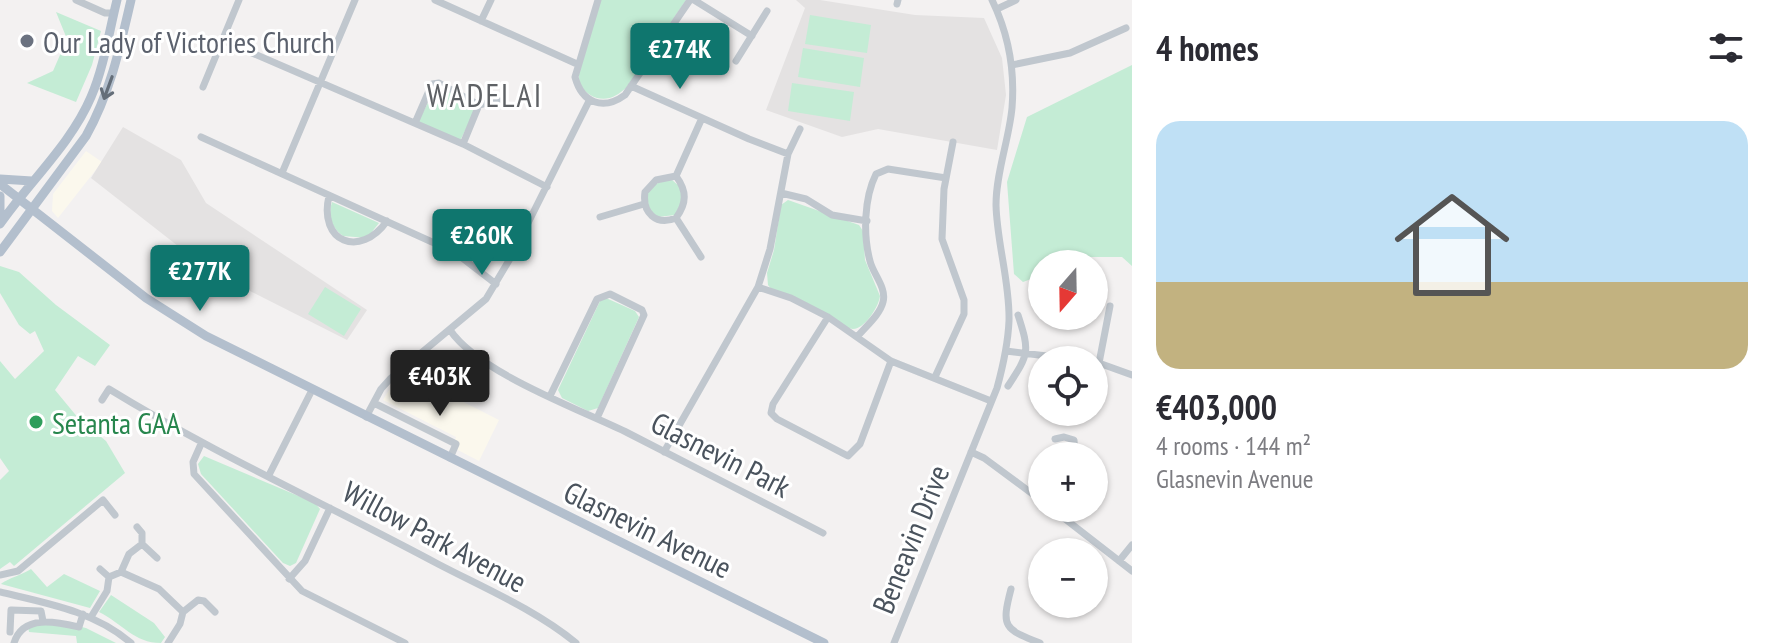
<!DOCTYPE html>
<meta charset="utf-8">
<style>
:root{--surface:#fff;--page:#f7f7f7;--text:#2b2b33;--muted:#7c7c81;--accent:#0f766e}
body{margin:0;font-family:"PT Sans Narrow",sans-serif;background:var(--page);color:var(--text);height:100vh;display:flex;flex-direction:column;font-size:30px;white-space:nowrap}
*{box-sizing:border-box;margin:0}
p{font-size:26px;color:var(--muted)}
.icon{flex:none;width:44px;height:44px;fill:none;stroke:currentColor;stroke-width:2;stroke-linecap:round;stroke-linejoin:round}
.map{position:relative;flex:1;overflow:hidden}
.sheet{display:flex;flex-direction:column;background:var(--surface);width:640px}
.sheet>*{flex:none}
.needle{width:52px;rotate:200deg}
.fabs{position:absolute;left:1028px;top:250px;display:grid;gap:16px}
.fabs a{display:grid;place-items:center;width:80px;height:80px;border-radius:50%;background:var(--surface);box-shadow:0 2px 6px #0004;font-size:40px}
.price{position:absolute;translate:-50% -68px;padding:0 18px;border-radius:8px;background:var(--accent);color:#fff;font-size:26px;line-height:52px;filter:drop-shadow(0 2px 4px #0008)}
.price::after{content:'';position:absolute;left:50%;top:48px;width:24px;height:18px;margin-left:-12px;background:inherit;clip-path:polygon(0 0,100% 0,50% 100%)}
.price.selected{background:#222;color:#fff}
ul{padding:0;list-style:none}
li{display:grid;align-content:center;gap:16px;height:424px;padding:0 24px}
li span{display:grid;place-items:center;height:248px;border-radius:24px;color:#555}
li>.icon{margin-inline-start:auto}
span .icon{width:144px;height:144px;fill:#fffc;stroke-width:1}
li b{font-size:34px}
h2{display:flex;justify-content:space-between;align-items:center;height:96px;padding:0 24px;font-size:34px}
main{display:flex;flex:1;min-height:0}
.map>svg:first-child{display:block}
.commercial{fill:#fbf8ed}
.education{fill:#e4e2e2}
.green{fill:#c4ecd5}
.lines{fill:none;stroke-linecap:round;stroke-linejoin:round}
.minor{stroke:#c0c7ce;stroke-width:7}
.major{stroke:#b3bfcd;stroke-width:9}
.oneway{stroke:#646e79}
.worship-dot{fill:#6b7280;stroke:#fff;stroke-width:3}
.leisure-dot{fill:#2e9e5b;stroke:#fff;stroke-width:3}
.labels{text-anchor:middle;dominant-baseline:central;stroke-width:6;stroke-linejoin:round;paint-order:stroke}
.worship-label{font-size:30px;fill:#5b616d;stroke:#fff;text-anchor:start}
.leisure-label{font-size:30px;fill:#27864d;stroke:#fff;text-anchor:start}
.street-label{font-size:30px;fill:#4a535d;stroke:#fff}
.neighbourhood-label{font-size:32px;letter-spacing:2px;fill:#5e6165;stroke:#fff}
</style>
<main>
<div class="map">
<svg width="1132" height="643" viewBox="0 0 1132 643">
<rect width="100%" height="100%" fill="#f3f1f1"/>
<path class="commercial" d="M86,151l16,11 -44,56 -6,-7 1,-17z
M406,373l93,47 -20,41 -27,-14 4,-10 -73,-37 6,-10z"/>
<path class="education" d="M796,0h24l95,15 69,3 18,40 4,37 -9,55 -119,-21 -36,8 -76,-27 39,-102z
M123,127l58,33 25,43 161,107 -20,30 -105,-53 -64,-41 -87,-68z"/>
<path class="green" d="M601,0h85l-60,88c-8,7 -17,13 -29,10 -10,-3 -19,-12 -18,-23 2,-20 16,-54 22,-75z
M56,12l45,19 -9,34 -16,37 -49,-19 26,-12 14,-32z
M810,15l61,10 -4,28 -62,-9z
M803,48l61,10 -4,29 -62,-10z
M1132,65v201l-10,-9h-35l-18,7h-27v11l-19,7 -9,-8 -7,-92 20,-65z
M792,83l62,9 -4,29 -62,-10z
M441,88l33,15 2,5 -16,33 -42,-19 17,-33z
M671,179l8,7 4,13 -8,16 -17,2 -9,-7 -2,-17 8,-9z
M788,200l71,25 4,6 2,29 15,36c-1,10 -15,33 -27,33 -11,-1 -66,-32 -81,-39l-4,-5 -1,-12 7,-23 7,-45z
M332,202l47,21 -12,15 -24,-2c-12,-8 -15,-21 -11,-34z
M0,266l19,6 37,33 54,40 -15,21 -17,-10 -23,34 24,29 27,22 19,32 -111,93 -4,-4 -10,7v-89l9,-9 -9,-13v-97l15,18 29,-28 -9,-20 -5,3 -11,-9 -19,-32z
M325,287l36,22 -17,27 -36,-22z
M606,298l29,13 4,6 -41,91 -10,3 -26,-13 -4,-8 42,-89z
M204,456l111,47 5,6 -24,54 -6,3 -7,-3 -82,-89 -3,-10z
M31,569l16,18 17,-13 36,17 -10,17 -89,-24c4,-4 22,-10 30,-15z
M111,595l43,28 11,14 -4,6c-27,0 -38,-19 -62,-31z
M58,622l28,6 30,15h-39l-1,-7 -47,-4 -1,-6z"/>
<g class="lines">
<path class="minor" d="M76,0l29,13h9
M435,0l142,64
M598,0l-23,77c7,26 28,34 50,18l65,-95
M694,0l58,36
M897,4l1,-4
M997,9l19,-9
M481,21l10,-21
M222,40l241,104 84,43
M736,61l31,-50
M1012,65l58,-12 56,-25
M631,86l118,53 39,15
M203,87l36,-87
M479,105l19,-5
M415,123l17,-39 7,-1 40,22 -16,39
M201,137l231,105 29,15 35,27
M282,173l73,-173
M676,176c11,15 11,27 0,42 -20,8 -34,-5 -31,-26l11,-12z
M676,176l26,-58
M781,193l25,6 26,16 35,6
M329,196c-11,46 31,63 58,25
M600,217l44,-13
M676,218l25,39
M758,287l33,11 37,19 63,44 100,40
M828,317l-55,87 -2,9 6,6 71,37 12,-12 31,-83
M450,330c29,43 129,79 178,103 65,33 130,67 195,100
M857,337c8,-10 23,-22 26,-35 4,-14 -10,-28 -13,-41 -7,-26 -6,-63 6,-87l12,-5 58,9
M1006,351l74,9
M1096,362l36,13
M1099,363l11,-57
M935,377l29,-63v-14l-22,-61 2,-50 9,-47
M1008,386c21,-32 22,-34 10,-71
M550,396l47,-97 13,-5 32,16 2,5 -47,103
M102,400l7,-11c106,65 219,116 329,175 46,24 98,46 138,79
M374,403l82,41 -6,14
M366,417l15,-28 9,-10 96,-80 25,-42 78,-156
M1055,439l9,-2 10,3 1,16
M201,444l-8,18 1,12 108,117 103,52
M664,452l94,-165 12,-38 18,-95 12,-25
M971,452l13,6 58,43
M269,475l43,-85
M1051,508l81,63
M142,544l15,14
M1119,561l13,-16
M121,572l38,17 24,23
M0,575l18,-4 85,-71 12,15
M109,577l12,-5 8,-18 13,-10v-11l-5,-6
M289,579l16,-18 25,-53
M1011,589c-10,38 -7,40 29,54
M0,592c46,11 94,19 131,51
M91,617l16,-26 2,-14 -9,-8
M10,632l1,-22 30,1 2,10
M14,643c9,-29 43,-21 65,-16l4,-13
M168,643l12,-19 3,-12 15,-12 6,1 11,11
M894,643l103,-255c6,-22 11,-44 12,-67 1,-39 -12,-77 -13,-116 0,-33 13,-65 16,-97 3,-37 -4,-75 -20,-108"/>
<path class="major" d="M0,179l32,2
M0,184l146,114 60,38 618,307
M0,196v22
M0,224c29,-42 71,-80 91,-127 13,-30 18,-65 26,-97
M0,252l86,-116c24,-43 34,-88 45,-136"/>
</g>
<defs><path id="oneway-shaft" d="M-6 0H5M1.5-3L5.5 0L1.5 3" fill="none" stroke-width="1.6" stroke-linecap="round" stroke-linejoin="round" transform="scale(2)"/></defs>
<use class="oneway" href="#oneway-shaft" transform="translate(108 88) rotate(110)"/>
<circle class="worship-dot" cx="27" cy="41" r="8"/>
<circle class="leisure-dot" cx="36" cy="422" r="8"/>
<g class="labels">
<g class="worship-label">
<text x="43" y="41">Our Lady of Victories Church</text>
</g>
<g class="leisure-label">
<text x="52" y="422">Setanta GAA</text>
</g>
<g class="street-label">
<text transform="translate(721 454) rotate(27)">Glasnevin Park</text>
<text transform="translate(648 529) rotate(26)">Glasnevin Avenue</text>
<text transform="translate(435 536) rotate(28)">Willow Park Avenue</text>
<text transform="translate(910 539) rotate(-68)">Beneavin Drive</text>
</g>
<g class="neighbourhood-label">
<text x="485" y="95">WADELAI</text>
</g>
</g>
</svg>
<div class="fabs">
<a><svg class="needle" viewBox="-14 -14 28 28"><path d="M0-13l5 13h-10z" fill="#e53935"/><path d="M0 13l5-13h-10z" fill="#7c7c81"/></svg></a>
<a><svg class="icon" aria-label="locate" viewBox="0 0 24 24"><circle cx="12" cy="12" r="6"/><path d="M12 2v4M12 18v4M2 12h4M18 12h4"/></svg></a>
<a>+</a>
<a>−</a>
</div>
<b class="price" style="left:680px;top:91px">€274K</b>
<b class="price" style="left:482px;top:277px">€260K</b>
<b class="price" style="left:200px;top:313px">€277K</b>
<b class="price selected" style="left:440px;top:418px">€403K</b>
</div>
<section class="sheet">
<h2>4 homes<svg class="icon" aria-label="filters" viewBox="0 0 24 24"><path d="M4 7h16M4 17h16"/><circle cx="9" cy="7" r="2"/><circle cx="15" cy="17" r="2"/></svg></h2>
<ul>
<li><span style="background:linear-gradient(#bfe0f5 65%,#c2b280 0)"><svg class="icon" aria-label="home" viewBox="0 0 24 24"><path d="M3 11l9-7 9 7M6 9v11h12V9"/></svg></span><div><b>€403,000</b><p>4 rooms · 144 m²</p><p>Glasnevin Avenue</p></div></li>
</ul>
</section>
</main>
